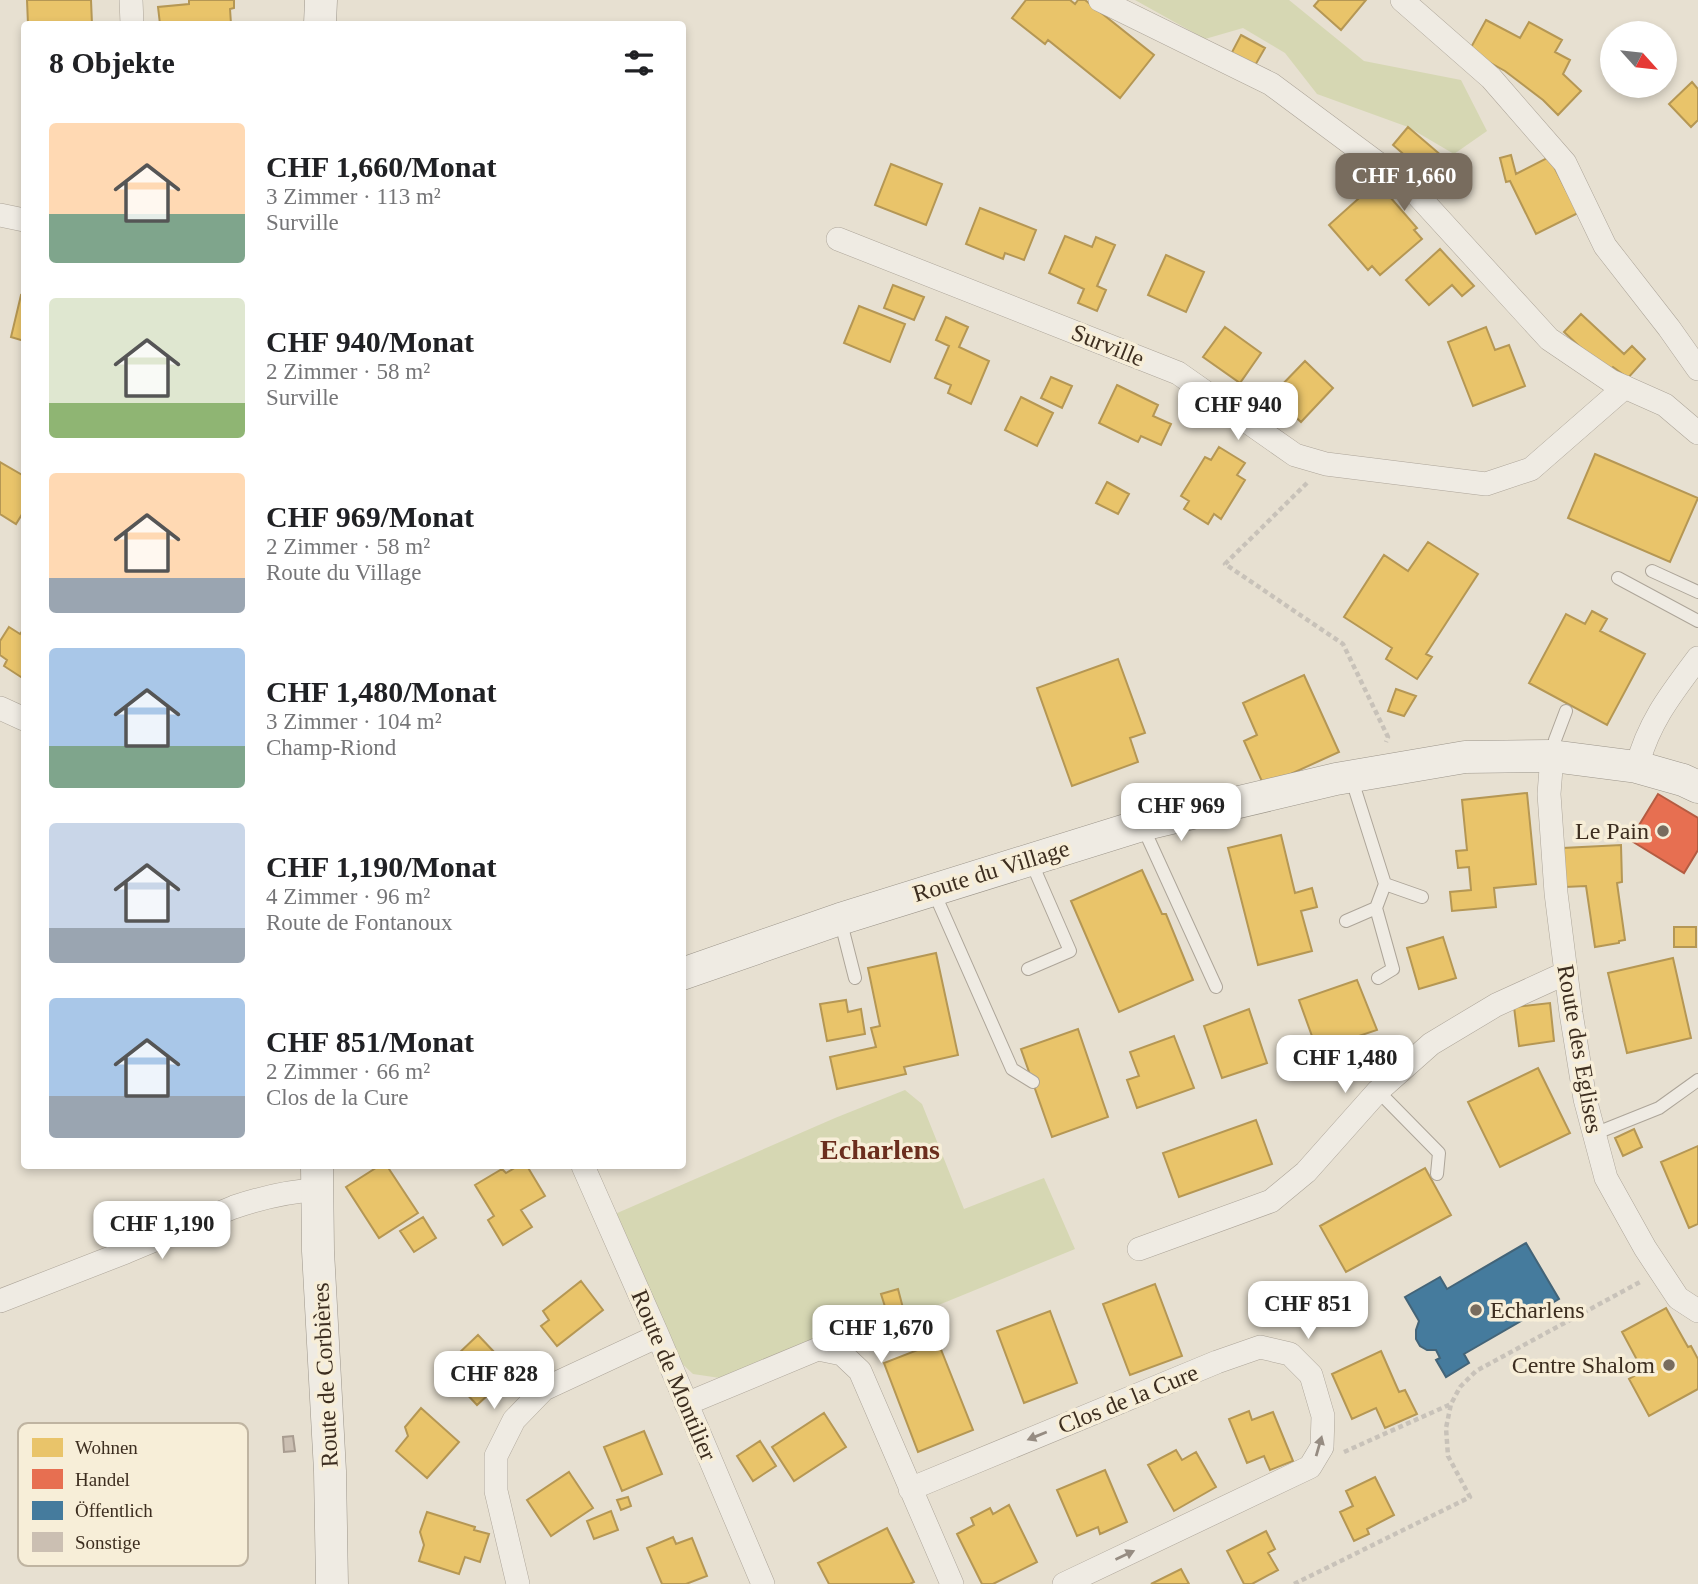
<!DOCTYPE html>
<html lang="de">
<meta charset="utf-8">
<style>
:root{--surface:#fff;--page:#f2f2f2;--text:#202124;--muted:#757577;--accent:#786c5e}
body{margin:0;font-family:"Times New Roman",serif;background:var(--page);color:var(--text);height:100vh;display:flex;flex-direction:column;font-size:26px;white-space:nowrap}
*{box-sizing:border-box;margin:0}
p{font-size:23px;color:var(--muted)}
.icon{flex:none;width:38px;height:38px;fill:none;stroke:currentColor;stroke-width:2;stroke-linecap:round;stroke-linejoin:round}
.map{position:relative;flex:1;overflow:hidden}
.panel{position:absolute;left:21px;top:21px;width:665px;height:1148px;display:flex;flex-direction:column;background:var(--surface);border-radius:7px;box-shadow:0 4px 10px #0003}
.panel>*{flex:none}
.needle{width:46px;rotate:117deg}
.tools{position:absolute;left:1600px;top:21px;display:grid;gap:14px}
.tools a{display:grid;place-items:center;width:77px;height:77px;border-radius:50%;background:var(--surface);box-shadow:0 4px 10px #0003;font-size:35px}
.price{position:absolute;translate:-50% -60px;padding:0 16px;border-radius:14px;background:#fff;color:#222;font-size:23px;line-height:46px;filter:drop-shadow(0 2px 4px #0008)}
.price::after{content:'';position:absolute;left:50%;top:42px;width:21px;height:16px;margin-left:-10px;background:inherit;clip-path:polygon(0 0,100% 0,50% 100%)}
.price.on{background:var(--accent);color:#fff}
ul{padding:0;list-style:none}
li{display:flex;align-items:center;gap:21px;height:175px;padding:0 28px}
li span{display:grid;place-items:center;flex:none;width:196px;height:140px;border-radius:7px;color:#555}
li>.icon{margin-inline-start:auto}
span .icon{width:84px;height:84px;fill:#fffc;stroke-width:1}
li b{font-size:30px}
h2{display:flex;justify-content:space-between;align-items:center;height:84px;padding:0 28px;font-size:30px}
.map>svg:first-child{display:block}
.green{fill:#d6d7b3}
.homes{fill:#e9c46a;stroke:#b59754;stroke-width:2}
.shops{fill:#e76f51;stroke:#b45c42;stroke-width:2}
.public{fill:#457b9d;stroke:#436478;stroke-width:2}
.building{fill:#cbbfb2;stroke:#a89c90;stroke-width:2}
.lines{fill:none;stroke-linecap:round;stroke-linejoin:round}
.lane-casing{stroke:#ada599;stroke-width:14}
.street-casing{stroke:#ada599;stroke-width:24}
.secondary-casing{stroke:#9c958a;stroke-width:33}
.path{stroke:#c8c2b9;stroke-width:4.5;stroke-dasharray:5 3.5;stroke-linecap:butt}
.lane{stroke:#efebe3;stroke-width:12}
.street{stroke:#efebe3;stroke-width:23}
.secondary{stroke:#efebe3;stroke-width:32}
.oneway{fill:#968c82}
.poi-dot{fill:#786c5e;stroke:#f7eed8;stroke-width:2.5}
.labels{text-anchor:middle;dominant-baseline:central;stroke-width:7;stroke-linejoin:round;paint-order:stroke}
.street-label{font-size:24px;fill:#3d2e20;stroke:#f7eed8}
.poi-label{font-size:24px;fill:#3d2e20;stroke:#f7eed8;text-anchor:end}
.quarter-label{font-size:28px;font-weight:bold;fill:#6b2e1e;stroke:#f7eed8}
.key{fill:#f7eed8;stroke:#bfb4a1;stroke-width:2}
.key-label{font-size:19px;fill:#3d2e20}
</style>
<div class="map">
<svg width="1698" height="1584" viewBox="0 0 1698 1584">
<rect width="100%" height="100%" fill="#e7e0d1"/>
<path class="green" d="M1135,0h154l75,61 97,19 26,51 -33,23 -46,-27 -91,-33 -32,-41 -42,-25 -38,11z
M905,1090l17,14 42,105 80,-31 31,71 -156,64 -2,-5 -54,23 -27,1 -116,46 -27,-4 -17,-16 -61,-144 220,-96z"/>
<path class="homes" d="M27,0h64l1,24h-64z
M189,0h45v8l-4,1 1,15h-71l-2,-17 31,-3z
M1026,0h44l5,4 3,-4h7l69,55 -34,43 -72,-58 -3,4 -33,-26z
M1319,0h47l-25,30 -27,-24z
M1486,20l34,18 9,-16 33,18 -7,12 15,8 -7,14 18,17 -23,24 -15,-15 -38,-29 -36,-20z
M1241,35l24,13 -12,21 -23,-13z
M1692,82l6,7v31l-7,7 -22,-23z
M1408,127l48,41 -16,18 -47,-41z
M1511,155l5,19 33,-17 29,56 -42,21 -26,-53 -4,1 -6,-24z
M891,164l51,20 -16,41 -51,-20z
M1377,182l40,46 -3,2 8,9 -42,36 -8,-9 -4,4 -39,-45z
M980,208l56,22 -12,30 -19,-7 -2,6 -37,-15z
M1065,236l27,11 4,-10 19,8 -18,41 9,4 -9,21 -19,-8 6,-14 -35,-16z
M1440,249l34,37 -12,10 -10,-11 -23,20 -23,-25z
M1166,255l38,17 -18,40 -38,-17z
M893,285l31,12 -10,23 -30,-12z
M21,295l3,1v45l-13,-4z
M859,306l46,18 -15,38 -46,-19z
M1581,314l43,40 8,-8 13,13 -17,19 -15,-11 -6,5 -43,-40z
M946,317l22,10 -9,20 30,14 -18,43 -23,-11 3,-8 -16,-7 14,-32 -13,-6z
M1225,327l36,26 -21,30 -37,-26z
M1486,327l9,23 14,-5 16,41 -52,20 -25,-64z
M1305,361l28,27 -32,34 -24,-22 7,-6 -6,-5z
M1051,377l21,9 -10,22 -21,-10z
M1117,385l41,20 -5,11 18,8 -10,21 -20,-9 -3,6 -39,-19z
M1021,397l32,16 -16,33 -32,-16z
M1219,447l26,16 -8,12 8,5 -24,39 -7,-5 -6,10 -24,-15 5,-8 -8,-5 24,-39 6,3z
M1595,454l103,44 -28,64 -102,-44z
M0,462l24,14v35l-8,13 -16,-10z
M1107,482l22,12 -11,20 -22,-11z
M1428,542l50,32 -52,80 6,3 -15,22 -31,-20 6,-11 -48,-31 40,-62 24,16z
M1592,611l15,8 -7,12 45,23 -38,71 -78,-42 37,-69 19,10z
M9,627l11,7 3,-4 1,1v48l-20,-13 3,-6 -7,-5v-14z
M1118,659l27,74 -15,5 8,24 -66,24 -35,-98z
M1304,675l35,77 -75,34 -20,-45 13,-6 -14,-32z
M1396,689l20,7 -12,20 -16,-5z
M1527,793l9,91 -42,4 2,19 -44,4 -2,-19 21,-2 -2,-23 -11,1 -2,-17 11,-1 -5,-50z
M1281,835l14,58 17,-5 5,19 -16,4 11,40 -54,14 -30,-117z
M1621,845l1,37 -5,1 8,57 -6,1v2l-24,4 -9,-61 -21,1 -2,-39z
M1142,870l20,44h4l27,66 -74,32 -48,-111z
M1674,927h22v20h-22z
M1443,937l13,41 -37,11 -12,-41z
M936,953l22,102 -54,12 2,7 -69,15 -7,-32 46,-10 -5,-19 9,-2 -12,-58z
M1673,958l18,80 -64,15 -19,-80z
M1357,980l20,50 -60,20 -18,-50z
M846,1000l2,12 13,-3 4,25 -38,7 -7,-37z
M1550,1003l4,38 -35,5 -5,-39z
M1249,1009l18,54 -45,15 -18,-52z
M1078,1029l30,88 -56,20 -31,-88z
M1174,1036l20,52 -57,20 -10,-28 12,-4 -9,-24z
M1538,1068l32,65 -70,34 -32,-65z
M1256,1120l16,44 -93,33 -16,-44z
M1634,1129l8,18 -19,9 -8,-18z
M1698,1146v78l-9,4 -28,-66z
M379,1166h8l31,47 -39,25 -33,-51z
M518,1166h9l18,30 -24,14 11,17 -29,18 -15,-25 6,-4 -19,-31 27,-16 4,4z
M1425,1168l26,47 -105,57 -26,-46z
M423,1217l13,21 -22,14 -14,-21z
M581,1281l22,29 -46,36 -16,-20 8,-6 -6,-9z
M1155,1284l27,72 -52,19 -27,-71z
M898,1289l5,19 -16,5 -6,-19z
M1666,1308l22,39 3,-1 7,13v30l-49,27 -20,-37 14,-8 -21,-39z
M1050,1311l27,72 -53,20 -27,-72z
M478,1335l35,37 -36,33 -28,-30 12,-11 -2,-11z
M938,1342l35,88 -55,22 -34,-89z
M1381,1351l18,41 6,-2 12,24 -32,14 -9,-20 -24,11 -20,-45z
M421,1408l38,34 -32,36 -31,-27 12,-15 -3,-9z
M1249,1411l3,9 21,-8 20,49 -23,9 -6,-14 -17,7 -18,-44z
M824,1413l22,34 -52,34 -22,-34z
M644,1431l18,43 -40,17 -18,-44z
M760,1441l16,25 -23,15 -16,-25z
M1176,1450l6,10 14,-8 20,35 -42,24 -26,-46z
M1105,1470l22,52 -27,12 -2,-7 -21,9 -20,-46z
M569,1472l24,36 -42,28 -24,-36z
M1375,1477l19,38 -27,14 2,5 -15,7 -14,-29 13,-6 -7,-15z
M628,1497l3,9 -10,4 -4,-10z
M1009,1505l28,57 -44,22h-11l-25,-50 17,-9 -3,-7 19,-10 3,6z
M611,1511l7,19 -24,9 -7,-18z
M427,1512l48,15 -1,3 15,4 -9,28 -15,-5 -6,17 -40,-13 5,-16 -4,-13z
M887,1528l27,54 -4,2h-81l-11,-21z
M1266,1531l9,18 -7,4 10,17 -26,14h-8l-17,-33z
M673,1537l3,7 16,-6 15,38 -21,8h-24l-15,-36z
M1181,1569l8,15h-38z"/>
<path class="shops" d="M1658,794l40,24v32l-14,23 -54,-33z"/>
<path class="public" d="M1526,1243l33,56 -95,55 5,9 -23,14 -10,-17 4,-2 -4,-8h-9l-7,-4 -4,-7v-9l3,-9 -14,-24 35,-20 7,12z"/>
<path class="building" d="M293,1436l2,15 -11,1 -1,-15z"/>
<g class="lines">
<defs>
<path id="lane" d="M1652,571l46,21
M1618,578l80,43
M1552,755l3,-15 11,-29
M1351,777l34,107 -9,24 17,61 -15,9
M1142,825l74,162
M1385,884l37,13
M933,890l79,179 21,13
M840,919l15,59
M1346,921l30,-13
M1028,969l42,-18 -40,-92
M1378,1091l61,62 -2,21
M1594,1134l65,-26 39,-28"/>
<path id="street" d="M131,0l1,24
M1100,0l171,84 140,104 138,151 62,42 54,24 33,28
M1402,0l89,78 74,85 40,83 64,82 29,41
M0,215l24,5
M838,239l340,134 117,82 31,9 160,20 45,-15 94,-82
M0,708l24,11
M1552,756l-3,38 7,99 15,120 14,86 21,79 39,70 33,50 20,13
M1637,767c11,-44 34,-73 61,-109
M583,1166l75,170 105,248
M1139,1249l132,-48 35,-29 72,-81 53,-47 65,-39 70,-32
M0,1301l126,-49 108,-45c27,-9 55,-16 83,-17
M686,1404l132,-55 24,5 18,17 92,213
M910,1489l307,-127 43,-15 30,7 21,21 12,41 -1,31 -12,20 -246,117
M518,1584l-22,-93v-35l18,-36 30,-31 114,-53"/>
<path id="secondary" d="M320,24l1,-24
M682,974l158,-55 302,-94 194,-46 129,-22 87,-1 85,11 46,13 15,7
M317,1166l1,85 12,220 2,113"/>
</defs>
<use href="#lane" class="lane-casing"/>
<use href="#street" class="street-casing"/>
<use href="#secondary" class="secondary-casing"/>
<path class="path" d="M1307,483l-82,81 118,80 45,93 -2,5
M1344,1452l107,-48
M1294,1584l176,-87 -22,-41 -2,-28 5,-24 9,-17 16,-16 164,-89"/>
<use href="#lane" class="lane"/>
<use href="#street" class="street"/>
<use href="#secondary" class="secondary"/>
</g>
<defs><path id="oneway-solid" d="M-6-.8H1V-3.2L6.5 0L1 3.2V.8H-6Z" transform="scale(1.75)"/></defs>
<g class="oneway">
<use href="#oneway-solid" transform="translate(1037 1436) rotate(158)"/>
<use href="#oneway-solid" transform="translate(1319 1446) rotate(-74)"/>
<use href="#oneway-solid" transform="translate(1125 1555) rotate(-25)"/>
</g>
<g class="poi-dot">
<circle cx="1663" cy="831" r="7"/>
<circle cx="1476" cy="1310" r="7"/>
<circle cx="1669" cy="1365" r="7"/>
</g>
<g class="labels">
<g class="street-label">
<text transform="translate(1108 345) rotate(22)">Surville</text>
<text transform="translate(991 871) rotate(-17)">Route du Village</text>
<text transform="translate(1580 1049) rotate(80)">Route des Eglises</text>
<text transform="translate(325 1375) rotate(-93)">Route de Corbières</text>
<text transform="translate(674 1375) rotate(67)">Route de Montilier</text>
<text transform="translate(1128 1399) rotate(-22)">Clos de la Cure</text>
</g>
<g class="poi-label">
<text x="1649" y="831">Le Pain</text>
<text x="1490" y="1310" text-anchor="start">Echarlens</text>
<text x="1655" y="1365">Centre Shalom</text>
</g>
<g class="quarter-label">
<text x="880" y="1149">Echarlens</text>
</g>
</g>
<rect x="18" y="1423" width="230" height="143" rx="10" class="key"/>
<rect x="32" y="1438" width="31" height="19" fill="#e9c46a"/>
<rect x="32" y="1469" width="31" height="20" fill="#e76f51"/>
<rect x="32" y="1501" width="31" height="19" fill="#457b9d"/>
<rect x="32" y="1532" width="31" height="20" fill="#cbbfb2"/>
<g class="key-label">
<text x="75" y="1454">Wohnen</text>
<text x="75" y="1486">Handel</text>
<text x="75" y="1517">Öffentlich</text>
<text x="75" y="1549">Sonstige</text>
</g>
</svg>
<div class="tools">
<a><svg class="needle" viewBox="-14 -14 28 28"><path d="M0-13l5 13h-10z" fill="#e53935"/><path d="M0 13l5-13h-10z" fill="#757577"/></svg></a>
</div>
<b class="price on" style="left:1404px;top:213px">CHF 1,660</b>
<b class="price" style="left:1238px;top:442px">CHF 940</b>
<b class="price" style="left:1181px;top:843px">CHF 969</b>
<b class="price" style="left:1345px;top:1095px">CHF 1,480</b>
<b class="price" style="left:162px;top:1261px">CHF 1,190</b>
<b class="price" style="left:1308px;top:1341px">CHF 851</b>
<b class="price" style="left:881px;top:1365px">CHF 1,670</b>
<b class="price" style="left:494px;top:1411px">CHF 828</b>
<section class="panel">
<h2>8 Objekte<svg class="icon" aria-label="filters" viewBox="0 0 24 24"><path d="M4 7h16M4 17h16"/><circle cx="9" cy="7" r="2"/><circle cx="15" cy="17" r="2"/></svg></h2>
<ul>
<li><span style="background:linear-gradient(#ffd9b3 65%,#7fa58c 0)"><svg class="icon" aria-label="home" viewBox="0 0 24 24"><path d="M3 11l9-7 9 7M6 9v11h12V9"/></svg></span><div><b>CHF 1,660/Monat</b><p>3 Zimmer · 113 m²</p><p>Surville</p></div></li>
<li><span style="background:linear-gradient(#dfe7d0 75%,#8fb573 0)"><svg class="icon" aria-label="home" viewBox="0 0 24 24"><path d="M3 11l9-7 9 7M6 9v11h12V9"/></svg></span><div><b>CHF 940/Monat</b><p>2 Zimmer · 58 m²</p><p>Surville</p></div></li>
<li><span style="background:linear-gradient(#ffd9b3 75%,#9aa5b1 0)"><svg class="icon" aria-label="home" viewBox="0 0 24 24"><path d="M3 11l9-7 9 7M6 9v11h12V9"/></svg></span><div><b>CHF 969/Monat</b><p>2 Zimmer · 58 m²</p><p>Route du Village</p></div></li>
<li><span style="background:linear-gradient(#a9c7e8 70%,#7fa58c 0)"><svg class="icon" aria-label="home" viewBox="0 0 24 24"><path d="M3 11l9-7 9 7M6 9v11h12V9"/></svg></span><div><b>CHF 1,480/Monat</b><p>3 Zimmer · 104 m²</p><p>Champ-Riond</p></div></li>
<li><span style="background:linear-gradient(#c9d6e8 75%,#9aa5b1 0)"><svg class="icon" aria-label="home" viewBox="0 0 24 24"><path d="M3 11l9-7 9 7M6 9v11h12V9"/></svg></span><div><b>CHF 1,190/Monat</b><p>4 Zimmer · 96 m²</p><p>Route de Fontanoux</p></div></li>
<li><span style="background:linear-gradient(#a9c7e8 70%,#9aa5b1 0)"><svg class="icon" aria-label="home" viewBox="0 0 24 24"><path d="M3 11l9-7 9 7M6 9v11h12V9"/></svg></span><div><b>CHF 851/Monat</b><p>2 Zimmer · 66 m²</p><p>Clos de la Cure</p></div></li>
</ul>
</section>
</div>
